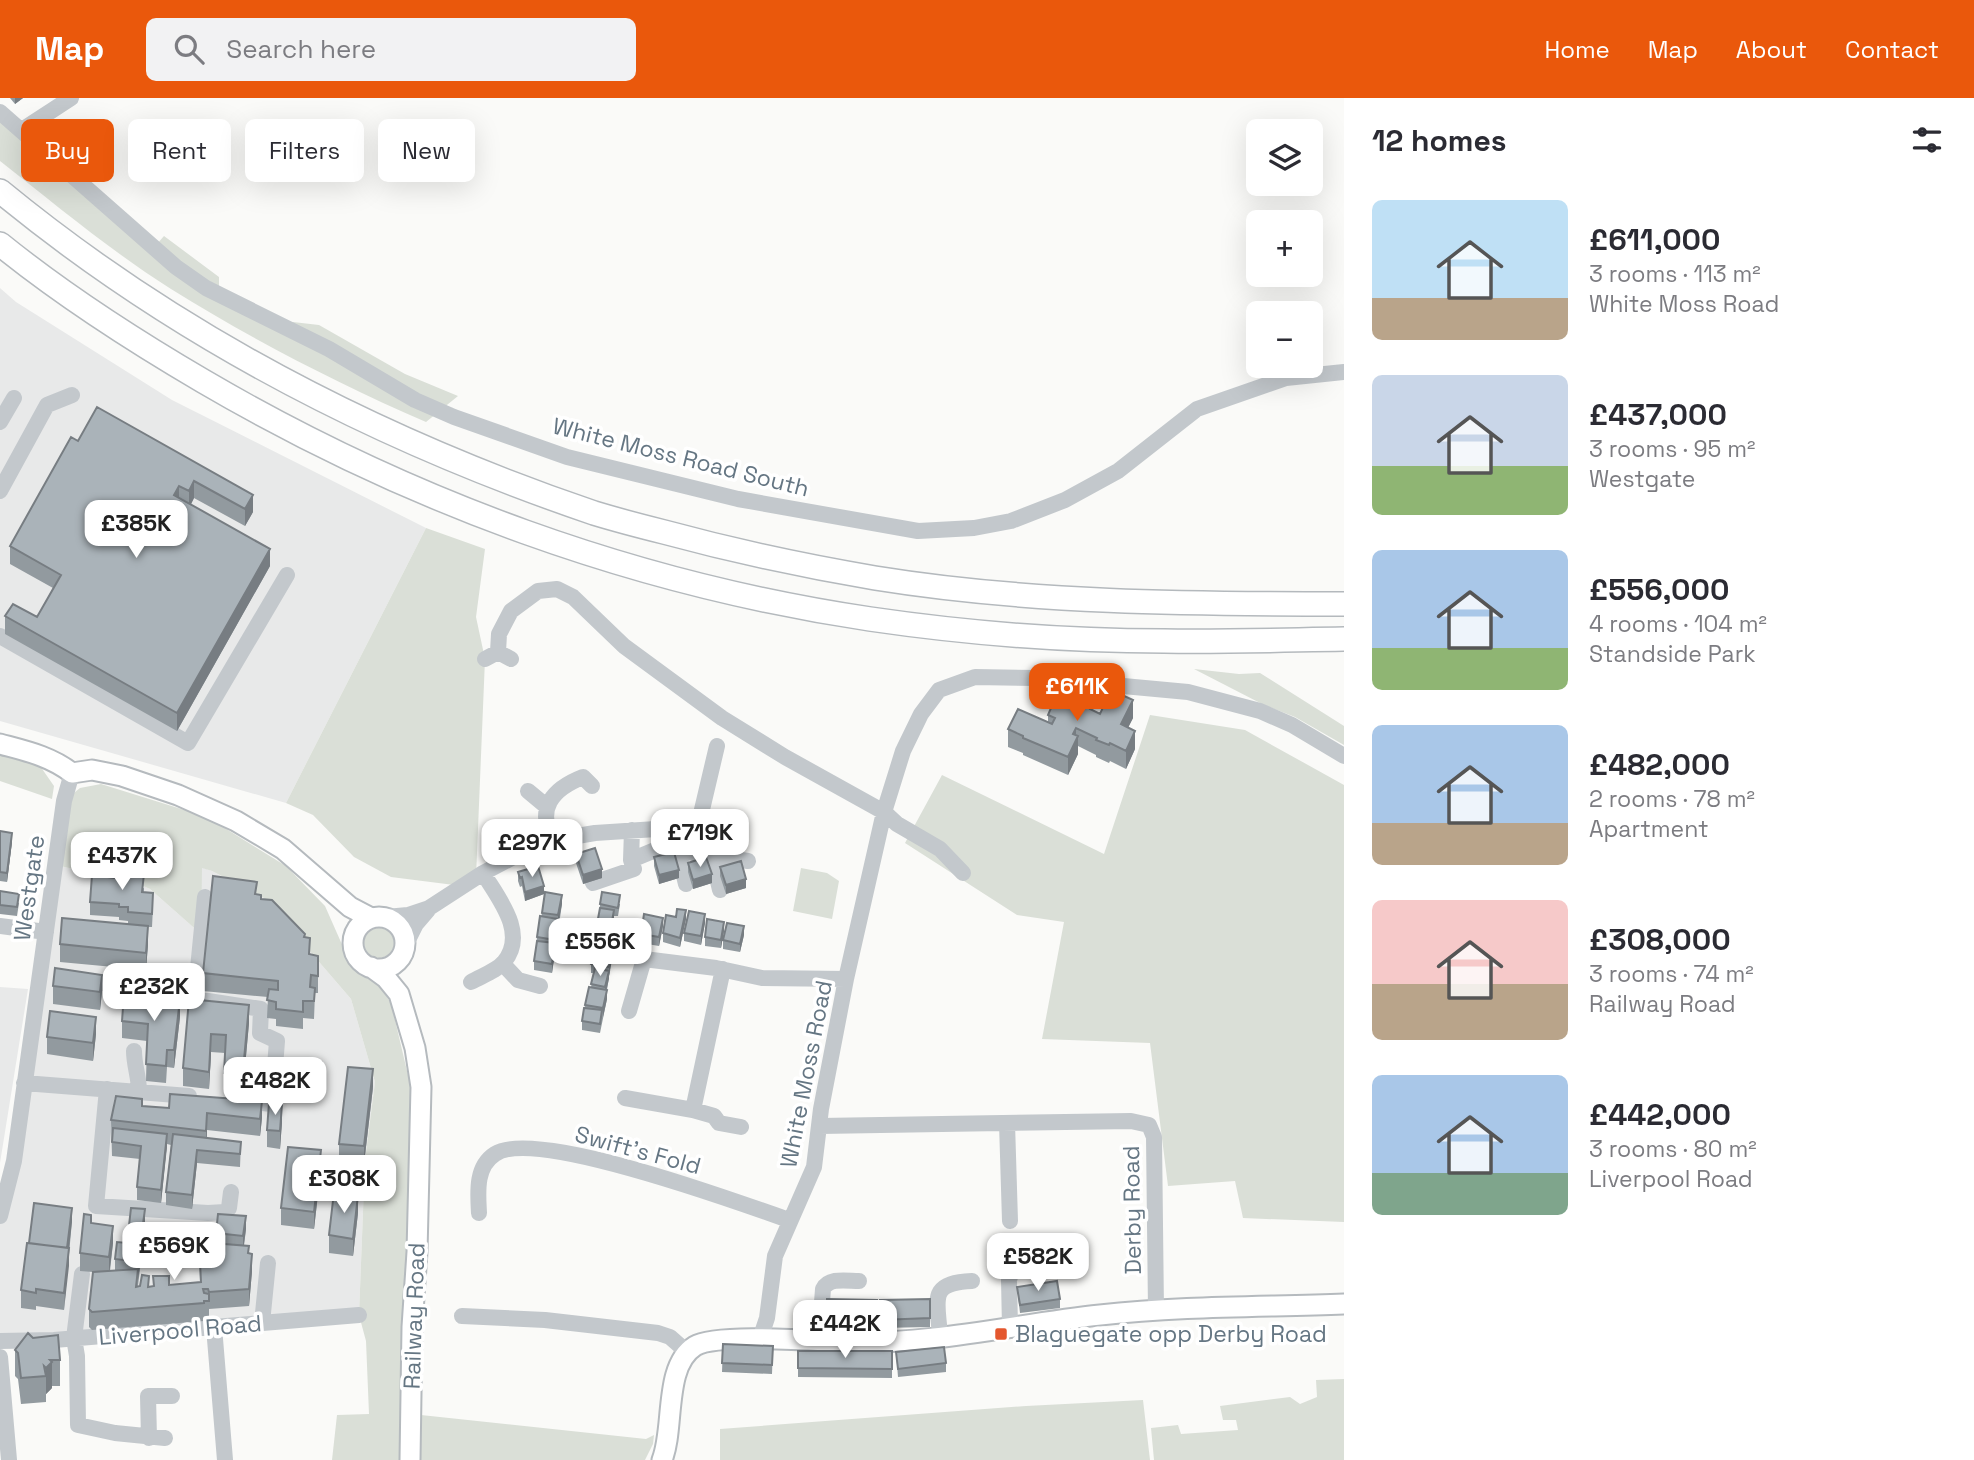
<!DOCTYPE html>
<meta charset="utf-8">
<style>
:root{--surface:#fff;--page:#f2f2f3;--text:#2b2b33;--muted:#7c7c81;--accent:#ea580c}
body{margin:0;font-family:"Space Grotesk",sans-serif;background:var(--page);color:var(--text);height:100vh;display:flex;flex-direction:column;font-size:26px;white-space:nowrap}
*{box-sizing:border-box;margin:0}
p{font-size:23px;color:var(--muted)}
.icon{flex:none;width:38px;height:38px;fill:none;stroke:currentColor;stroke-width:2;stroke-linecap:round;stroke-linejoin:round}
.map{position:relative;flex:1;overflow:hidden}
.side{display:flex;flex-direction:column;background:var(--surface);width:630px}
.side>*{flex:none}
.hud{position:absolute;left:21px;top:21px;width:665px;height:63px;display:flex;gap:14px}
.controls{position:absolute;left:1246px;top:21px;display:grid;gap:14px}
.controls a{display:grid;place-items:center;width:77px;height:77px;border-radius:10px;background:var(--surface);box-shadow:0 7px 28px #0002;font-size:35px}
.price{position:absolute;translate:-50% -60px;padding:0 16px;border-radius:14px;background:#fff;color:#222;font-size:23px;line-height:46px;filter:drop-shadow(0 2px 4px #0008)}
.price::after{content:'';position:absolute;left:50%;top:42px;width:21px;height:16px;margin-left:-10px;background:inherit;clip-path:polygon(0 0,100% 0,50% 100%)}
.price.current{background:var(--accent);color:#fff}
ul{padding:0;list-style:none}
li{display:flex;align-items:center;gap:21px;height:175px;padding:0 28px}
li span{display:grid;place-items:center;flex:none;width:196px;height:140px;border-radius:10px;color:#555}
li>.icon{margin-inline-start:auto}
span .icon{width:84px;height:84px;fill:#fffc;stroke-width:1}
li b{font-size:30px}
h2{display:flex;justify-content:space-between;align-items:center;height:84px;padding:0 28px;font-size:30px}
.chip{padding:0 24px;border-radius:10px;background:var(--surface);box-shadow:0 7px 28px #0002;font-size:24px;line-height:63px}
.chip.current{background:var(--accent);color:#fff}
header{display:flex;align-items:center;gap:42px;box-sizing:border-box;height:98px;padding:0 35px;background:var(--accent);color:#fff}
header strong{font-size:33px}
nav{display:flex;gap:38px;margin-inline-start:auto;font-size:24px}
.search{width:490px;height:63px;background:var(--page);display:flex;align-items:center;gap:18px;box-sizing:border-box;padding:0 24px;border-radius:10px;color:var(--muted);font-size:26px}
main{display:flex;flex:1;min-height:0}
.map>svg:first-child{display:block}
.built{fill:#e8e9e9}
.green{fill:#dadfd7}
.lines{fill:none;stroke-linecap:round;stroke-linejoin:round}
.major-casing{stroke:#b5babe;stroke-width:23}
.highway-casing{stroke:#b4b9bd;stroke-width:26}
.minor{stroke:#c3c8cc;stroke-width:16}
.major{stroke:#fff;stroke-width:19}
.highway{stroke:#fff;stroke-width:23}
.wall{fill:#929a9f}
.shaded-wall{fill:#777d82}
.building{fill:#aab3b9;stroke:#777d82;stroke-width:2}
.poi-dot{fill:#e4572e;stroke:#fff;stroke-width:2.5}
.labels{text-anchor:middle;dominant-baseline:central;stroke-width:7;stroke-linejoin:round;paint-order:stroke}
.street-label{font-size:23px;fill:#657683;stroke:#fff}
.poi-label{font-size:23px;fill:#657683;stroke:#fff;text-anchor:start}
</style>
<header>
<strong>Map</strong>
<div class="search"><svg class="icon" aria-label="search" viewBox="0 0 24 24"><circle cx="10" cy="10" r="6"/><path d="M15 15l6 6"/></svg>Search here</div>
<nav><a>Home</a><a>Map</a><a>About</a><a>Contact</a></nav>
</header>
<main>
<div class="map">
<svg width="1344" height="1362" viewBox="0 0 1344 1362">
<rect width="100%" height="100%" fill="#fafaf8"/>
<path class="built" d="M0,190l16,14 156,98 254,128 -140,275 -286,-82z
M55,767l79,17 16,7 50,44 1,-66 11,4 52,27 87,101 24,83 -10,78 -6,155 -305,25 -54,-7v-117z
M0,889l28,2 -28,174z"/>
<path class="green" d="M0,17l157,129 7,-8 55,41v20l57,30 17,-5 26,3 86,49 53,22 -32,26c-87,-38 -175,-83 -255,-133 -60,-38 -115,-84 -171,-128z
M426,430l59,21 -9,68 9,42 -9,218 -14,9 -71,-9 -37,-20 -41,-42 -27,-12z
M1194,571l45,5 21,-1 84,53v19l-49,-28 -33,-13z
M1150,617l95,15 99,55v437l-101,-4 -8,-37 -67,5 -18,-143 -108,-4 22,-117 -47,-7 -112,-72 37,-68 162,79z
M0,655l38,10 16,23 -2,13 -52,-18z
M101,686l106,33 79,49 39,40 19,43 14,23 18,9 15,22 24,102 -9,308 -6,47h-68l5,-45 32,-1 -3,-73 -7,-26 6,-155 10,-78 -24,-83 -87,-101 -52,-27 -10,-3 -1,66 -51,-45 -16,-7 -79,-17 9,-64 16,-13z
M801,770l26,5 12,8 -7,38 -39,-8z
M364 845a15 15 0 1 1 30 0a15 15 0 1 1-30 0Z
M1344,1281v81h-190l-3,-32 27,-3 3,9 57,-4 -2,-10h-13l-3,-14 70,-9 10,7 17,-7 -1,-17z
M1143,1302l7,60h-430v-31l306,-23z
M421,1317l225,24 8,-4 -1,9 -8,16h-224z"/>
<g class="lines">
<defs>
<path id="major" d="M0,646c26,7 50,12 72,29l20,-3 30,6 56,19 58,26 47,28 67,58 21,11
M353 845a26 26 0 1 1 52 0a26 26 0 1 1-52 0Z
M371,869l15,11 13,16 16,54 6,39 -4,165 -5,75 -2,133
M662,1362c13,-32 1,-94 33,-114 21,-13 122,-5 152,-4 85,3 169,-18 253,-27 81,-9 163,-8 244,-11"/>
<path id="highway" d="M0,93c175,144 379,249 594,322 23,7 46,13 70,19 70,19 140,34 211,46 155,25 313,26 469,26
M0,146c63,51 133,96 203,137 205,120 431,203 667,238 96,14 196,22 294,22 60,1 120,-1 180,-2"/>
</defs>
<use href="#major" class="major-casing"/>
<use href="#highway" class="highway-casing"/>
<path class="minor" d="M0,14l176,155 30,21 123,61 86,51 39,17 113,40 171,42 180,32 56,-3 37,-7 54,-21 53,-29 79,-62 89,-31 58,-6
M22,32l49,-32
M0,324l14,-24
M0,393l47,-86 25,-10
M0,538l188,107 99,-168
M498,554l1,-18 12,-23 27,-20 19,-2 16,8 51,49 98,72 63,39 99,55 13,12 43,25 23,24
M485,561l13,-7 13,7
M528,693l18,15
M696,737l21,-89
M553,742c-17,-31 -1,-51 30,-63l9,9
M678,753l8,33
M712,758l8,34
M631,762l29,-12 88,13
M593,785l41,-14 -3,-9 1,-30
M205,799l-10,102 66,10 -1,24 17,8 -5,63 -29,-3
M386,819l22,-2 21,-7 54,-35 38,-20 32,-13 42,-7 61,-4 57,8
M0,828l46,6
M405,848l11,-22 12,-14
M503,866l15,16 22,6
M81,882l52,7
M471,884c10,-6 26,-11 33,-20 24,-29 -6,-64 -21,-89
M629,913l15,-52 72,9 46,10 84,1
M134,953c0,14 5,26 5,40
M24,985l165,13
M107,991l-11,117 112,7 17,-1 4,-4 2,-16
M625,1000l68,12 30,-141
M693,1012l21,6 5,7 22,4
M1007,1025l3,98
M820,1028l311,-5 18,4 5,12 2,174
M479,1115c-1,-20 -4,-46 16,-59 40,-27 245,49 294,66
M0,1118l14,-55 50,-360 8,-28
M82,1176l-8,64 3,18 1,69 37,8 50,5
M462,1218l83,4 113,13 12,4 17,15
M262,1225l6,-60
M214,1229l11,133
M1010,1229l-1,-47 3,-9 46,-6 6,-3 3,-5
M940,1239c-2,-37 -13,-54 32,-56
M760,1241l7,-21 8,-62 39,-89 7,-58 25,-130 38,-167 19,-61 18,-37 18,-24 36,-13 62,1 151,14 72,19 32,14 52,31
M0,1243l54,-1 305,-25
M819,1243l4,-52c6,-12 24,-8 36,-8
M0,1259l9,103
M149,1340l-1,-42h24"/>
<use href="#major" class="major"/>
<use href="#highway" class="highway"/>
</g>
<path class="wall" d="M10,0h13l-8,6z
M97,309l156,105 -8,14 -51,-28 -3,6 79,62 -93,165 -172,-97v-18l32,1 16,-29 -43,-24v-18l68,-105z
M1093,613l7,3 33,4 -5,10 7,21 -9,20 -16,-8 -1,2 -13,-6v-2l-18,-9v8l-10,21 -45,-20v-2l-15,-6v-18l40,-7v-7z
M0,733l12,11 -5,40 -7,-1z
M576,756l26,24 -19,6 -7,-21z
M654,759l25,21 -20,6 -5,-18z
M688,765l24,20 -19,6 -5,-17z
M720,769l26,21 -20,6 -6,-18z
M518,774l26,22 -19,7 -3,-15 -2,1 -2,-6z
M144,790v4l9,15 -1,20h-4v17l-2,26 -86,-8v-18l68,-20v-3l-9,-1v-3l-29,-2v-13z
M0,793l19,12 -2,13 -17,-2z
M257,796l4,5 44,38 5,17 8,2v37h-3l-1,26 -11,-1v11l-27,-3v-7l-9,-1 1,-21 -65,-6v-18z
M562,806l-10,69 -18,-3v-9l3,-24 5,-24z
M600,806h20l-2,12h-4l-2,15 4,9 -3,16h-1l-5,34v9l-7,34 -18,-3v-9l3,-16 6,-18 3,-14h-3v-9l6,-31v-9l3,-12z
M676,819l10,2 -6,28 -17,-5v-9z
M705,825l-4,22 -17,-4v-8z
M663,828l-4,20 -18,-3v-9z
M724,833l-3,17 -16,-2v-9z
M744,837l-4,17 -17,-3v-9z
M53,888l49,6 -2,18 -47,-6z
M189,901l60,24 -6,66 -4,2 -15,-1 1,-37 -14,-1 -2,37 -26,-3v-18z
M180,919l-6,51 -7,-1 -1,16 -20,-2 1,-40 -25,-3v-17z
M96,936l-3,27 -46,-7v-17z
M322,964l-1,31 -23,-2v-18z
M373,989l-9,77 -25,-3v-17z
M142,1008l120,12 -2,18 -53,-6v8l34,4 -1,25 -43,-4 -5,46 -26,-4v-13l5,-47 -4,-1 -6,59 -24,-3v-13l3,-28 -28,-3 -1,-36z
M282,1024l-2,27 -13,-2v-17z
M321,1070l-7,61 -33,-4v-17z
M358,1115l-5,43 -24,-3v-18z
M72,1123l-8,89 -28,-4v4l-15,-2v-18l8,-47z
M91,1125l22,20 -3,28h5v-12l12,-16 18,-16 -7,59h15v-10l16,9 31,-3 -1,-40 17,1v-10l30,-4 -2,17 5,7 3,18 -3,35 -40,3v-1v10h-5v3l-112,9 -3,-3v-18l4,-37 -13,-1v-18z
M1017,1189l43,12v9l-40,5z
M827,1201l50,1 -1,27h-49z
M930,1201v28l-50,1v-28z
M723,1246l50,2 -1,28 -50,-2z
M15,1252l45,10v26h-8v2l-6,6v-1v9l-25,2 -3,-25 -3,-3z
M798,1253h94v27l-94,-1z
M896,1254l50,11v9l-48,5z"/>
<path class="shaded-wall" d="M15,0h8l-8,6z
M194,383v17l-5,10v-17z
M179,388v17l-5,-8z
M253,397v17l-8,14v-17z
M270,451v17l-93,165v-18z
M1133,602v18l-12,23v-17z
M1076,630v13l2,-5v18l-10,21v-18l5,-23z
M1135,633v18l-9,20v-18z
M12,735v9l-5,40v-9z
M602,771v9l-19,6v-9z
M679,772v8l-20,6v-9z
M712,776v9l-19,6v-9z
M746,781v9l-20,6v-9z
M544,788v8l-19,7v-9z
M562,797v9l-4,20v-9z
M614,812v9l-3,17v-9z
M686,812v9l-6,28v-9z
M705,816v9l-4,22v-9z
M663,820v8l-4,20v-9z
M558,821v9l-3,21v-9z
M724,824v9l-3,17v-8z
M148,828v18l-2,26v-17z
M744,828v9l-4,17v-8z
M616,834v8l-3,16v-8z
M555,845v9l-3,21v-9z
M612,853v9l-3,16v-9z
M609,873v8l-4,17v-9z
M102,877v17l-2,18v-18z
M607,892v9l-4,18v-9z
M180,901v18l-6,51v-18z
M249,907v18l-6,66 -4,2v-17z
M96,919v17l-3,27v-18z
M211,936v18l-2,37v-17z
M373,971v18l-9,77v-18z
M262,1003v17l-2,18v-17z
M282,1006v18l-2,27v-18z
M207,1015v17l-1,18v-17z
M167,1036v13l-6,56v-13z
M197,1052v13l-5,46v-14z
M321,1052v18l-7,61v-17z
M358,1097v18l-5,43v-17z
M72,1110v13l-3,27v18l-5,44 3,-58z
M145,1111v18l-7,53v-18z
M246,1118v13l-3,21v-14z
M113,1128v17l-4,32v-18z
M252,1156v17l-3,35v-17z
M52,1264v26l-6,6v-26z"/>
<path class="building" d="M97,309l156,88 -8,14 -51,-28 -5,10 -10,-5 -5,9 96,54 -93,164 -172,-97 8,-12 24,13 24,-42 -51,-29 61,-109 7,4z
M1111,592l22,10 -12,24 14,7 -9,20 -16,-8 -1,2 -13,-5 1,-2 -21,-10 -3,6 5,2 -10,21 -45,-19v-2l-15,-7 10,-20 34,15 3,-6 -7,-3 9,-21 13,5 3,-7 20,10 -3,7 10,5z
M0,733l12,2 -5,40 -7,-1z
M595,750l7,21 -19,6 -7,-21z
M674,754l5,18 -20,5 -5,-18z
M706,759l6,17 -19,6 -5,-17z
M741,763l5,18 -20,6 -6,-18z
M538,768l6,20 -19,6 -3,-15 -2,1 -2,-6z
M116,774l28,2 -2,18 11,1 -1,21 -24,-2v-5h-9v-3l-29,-2 2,-27 24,3z
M213,778l44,6 -2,12 6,1v4l11,1 33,34 -1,3 6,1 -1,16 9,2v20l-7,-1 -1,12 5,1 -1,13h-11v11l-27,-3v-7l-9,-2 2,-11 9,1v-9l-75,-8z
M0,793l19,3 -2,13 -17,-2z
M545,794l17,3 -4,20 -16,-2z
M602,794l18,3 -2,13 -18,-4z
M600,810l14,2 -3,17 -14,-3z
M677,811l9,1 -6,28 -17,-5 3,-18 10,2z
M689,813l16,3 -4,22 -17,-3z
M644,816l19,4 -4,19 -18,-3z
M540,818l18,3 -3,21 -18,-3z
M62,820l86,8 -2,27 -86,-9z
M707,821l17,3 -3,18 -16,-3z
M727,825l17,3 -4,18 -17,-4z
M598,830l18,4 -3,16 -18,-4z
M537,843l18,2 -3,21 -18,-3z
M594,850l18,3 -3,16 -18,-3z
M55,870l47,7 -2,17 -47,-6z
M595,870l14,3 -4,16 -14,-3z
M589,889l18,3 -4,18 -18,-3z
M124,896l56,5 -6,51h-7l-1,16 -20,-2 2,-40 -26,-3z
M189,901l60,6 -6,66 -4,3 -15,-1 2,-38 -15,-1 -2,38 -26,-4z
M584,910l18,2 -2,14 -18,-3z
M50,913l46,6 -3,26 -46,-6z
M299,962l23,2 -1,13 -23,-2z
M348,969l25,2 -9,77 -25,-2z
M170,996l92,7 -2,18 -53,-6 -1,18 -95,-11 5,-24 26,3v7l27,2z
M269,1005l13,1 -2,27 -13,-1z
M113,1030l54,6 -6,56 -24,-3 4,-41 -29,-4z
M173,1036l68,8 -1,12 -43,-4 -5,45 -26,-3z
M288,1049l33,3 -7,62 -33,-4z
M334,1094l24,3 -5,44 -24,-4z
M34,1105l38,5 -5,40 -38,-5z
M131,1110l14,1 -7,53 -23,-3 2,-17 10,1z
M84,1116l7,1v8l22,3 -4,31 -29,-4z
M218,1116l28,2 -3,20 -27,-3z
M199,1144l50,4 -1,7 4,1 -3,35 -40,3 -1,-3h-5l1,4 5,1v7h-5v2l-112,9 -3,-3 4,-37 45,-3 -2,18 4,-1 2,-11 7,1 -1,11 6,-1 -1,-10h16v9l32,-3z
M27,1145l42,5 -5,45 -28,-4v4l-15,-3z
M1057,1183l3,18 -40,6 -3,-18z
M827,1201l50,1 -1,18h-49z
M930,1201v19l-50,2v-20z
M28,1235l5,5 25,-3 2,25h-10l2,2 -6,6 -2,-2 2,10 -25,2 -3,-25 -3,-3z
M723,1246l50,2 -1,19 -50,-2z
M944,1249l2,16 -48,6 -2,-17z
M798,1253h94v18l-94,-1z"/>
<rect class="poi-dot" x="994" y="1229" width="14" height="14" rx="3.5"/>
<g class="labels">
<g class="street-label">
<text transform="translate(681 359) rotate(14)">White Moss Road South</text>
<text transform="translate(29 790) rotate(-82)">Westgate</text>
<text transform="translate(806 976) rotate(-79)">White Moss Road</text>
<text transform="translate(638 1052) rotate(15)">Swift's Fold</text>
<text transform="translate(1132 1112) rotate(-91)">Derby Road</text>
<text transform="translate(414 1218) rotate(-88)">Railway Road</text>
<text transform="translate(180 1232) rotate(-5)">Liverpool Road</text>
</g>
<g class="poi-label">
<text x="1015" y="1236">Blaguegate opp Derby Road</text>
</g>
</g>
</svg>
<div class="controls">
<a><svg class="icon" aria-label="layers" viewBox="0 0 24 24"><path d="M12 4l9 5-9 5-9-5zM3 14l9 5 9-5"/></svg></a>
<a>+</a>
<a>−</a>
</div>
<b class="price" style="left:136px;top:462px">£385K</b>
<b class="price current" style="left:1077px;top:625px">£611K</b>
<b class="price" style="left:700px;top:771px">£719K</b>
<b class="price" style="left:532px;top:781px">£297K</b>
<b class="price" style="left:122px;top:794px">£437K</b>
<b class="price" style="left:600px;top:880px">£556K</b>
<b class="price" style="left:154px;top:925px">£232K</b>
<b class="price" style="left:275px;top:1019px">£482K</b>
<b class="price" style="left:344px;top:1117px">£308K</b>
<b class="price" style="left:174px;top:1184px">£569K</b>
<b class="price" style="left:1038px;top:1195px">£582K</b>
<b class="price" style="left:845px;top:1262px">£442K</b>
<div class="hud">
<a class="chip current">Buy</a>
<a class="chip">Rent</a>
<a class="chip">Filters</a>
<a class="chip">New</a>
</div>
</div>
<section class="side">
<h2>12 homes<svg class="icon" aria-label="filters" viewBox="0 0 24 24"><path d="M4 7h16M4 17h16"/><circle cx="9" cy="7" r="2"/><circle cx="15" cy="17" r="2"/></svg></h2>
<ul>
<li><span style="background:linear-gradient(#bfe0f5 70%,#b9a48a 0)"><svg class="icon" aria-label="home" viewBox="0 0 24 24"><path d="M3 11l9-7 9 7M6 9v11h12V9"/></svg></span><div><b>£611,000</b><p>3 rooms · 113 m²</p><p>White Moss Road</p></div></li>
<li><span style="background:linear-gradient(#c9d6e8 65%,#8fb573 0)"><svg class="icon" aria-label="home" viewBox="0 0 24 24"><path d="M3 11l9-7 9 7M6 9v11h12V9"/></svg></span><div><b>£437,000</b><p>3 rooms · 95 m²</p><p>Westgate</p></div></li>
<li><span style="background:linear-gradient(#a9c7e8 70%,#8fb573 0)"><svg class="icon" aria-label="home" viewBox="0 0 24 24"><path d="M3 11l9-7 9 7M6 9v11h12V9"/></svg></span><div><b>£556,000</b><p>4 rooms · 104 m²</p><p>Standside Park</p></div></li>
<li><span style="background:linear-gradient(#a9c7e8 70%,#b9a48a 0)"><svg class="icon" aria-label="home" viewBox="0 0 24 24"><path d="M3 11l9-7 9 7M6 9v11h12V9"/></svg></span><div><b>£482,000</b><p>2 rooms · 78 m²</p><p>Apartment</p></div></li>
<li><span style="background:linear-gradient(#f6c9c9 60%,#b9a48a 0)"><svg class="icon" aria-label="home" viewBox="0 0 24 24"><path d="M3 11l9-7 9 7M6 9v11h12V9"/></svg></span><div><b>£308,000</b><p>3 rooms · 74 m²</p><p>Railway Road</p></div></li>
<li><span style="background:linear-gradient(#a9c7e8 70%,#7fa58c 0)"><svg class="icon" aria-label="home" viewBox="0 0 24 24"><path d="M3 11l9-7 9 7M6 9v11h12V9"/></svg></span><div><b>£442,000</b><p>3 rooms · 80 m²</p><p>Liverpool Road</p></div></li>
</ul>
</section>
</main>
